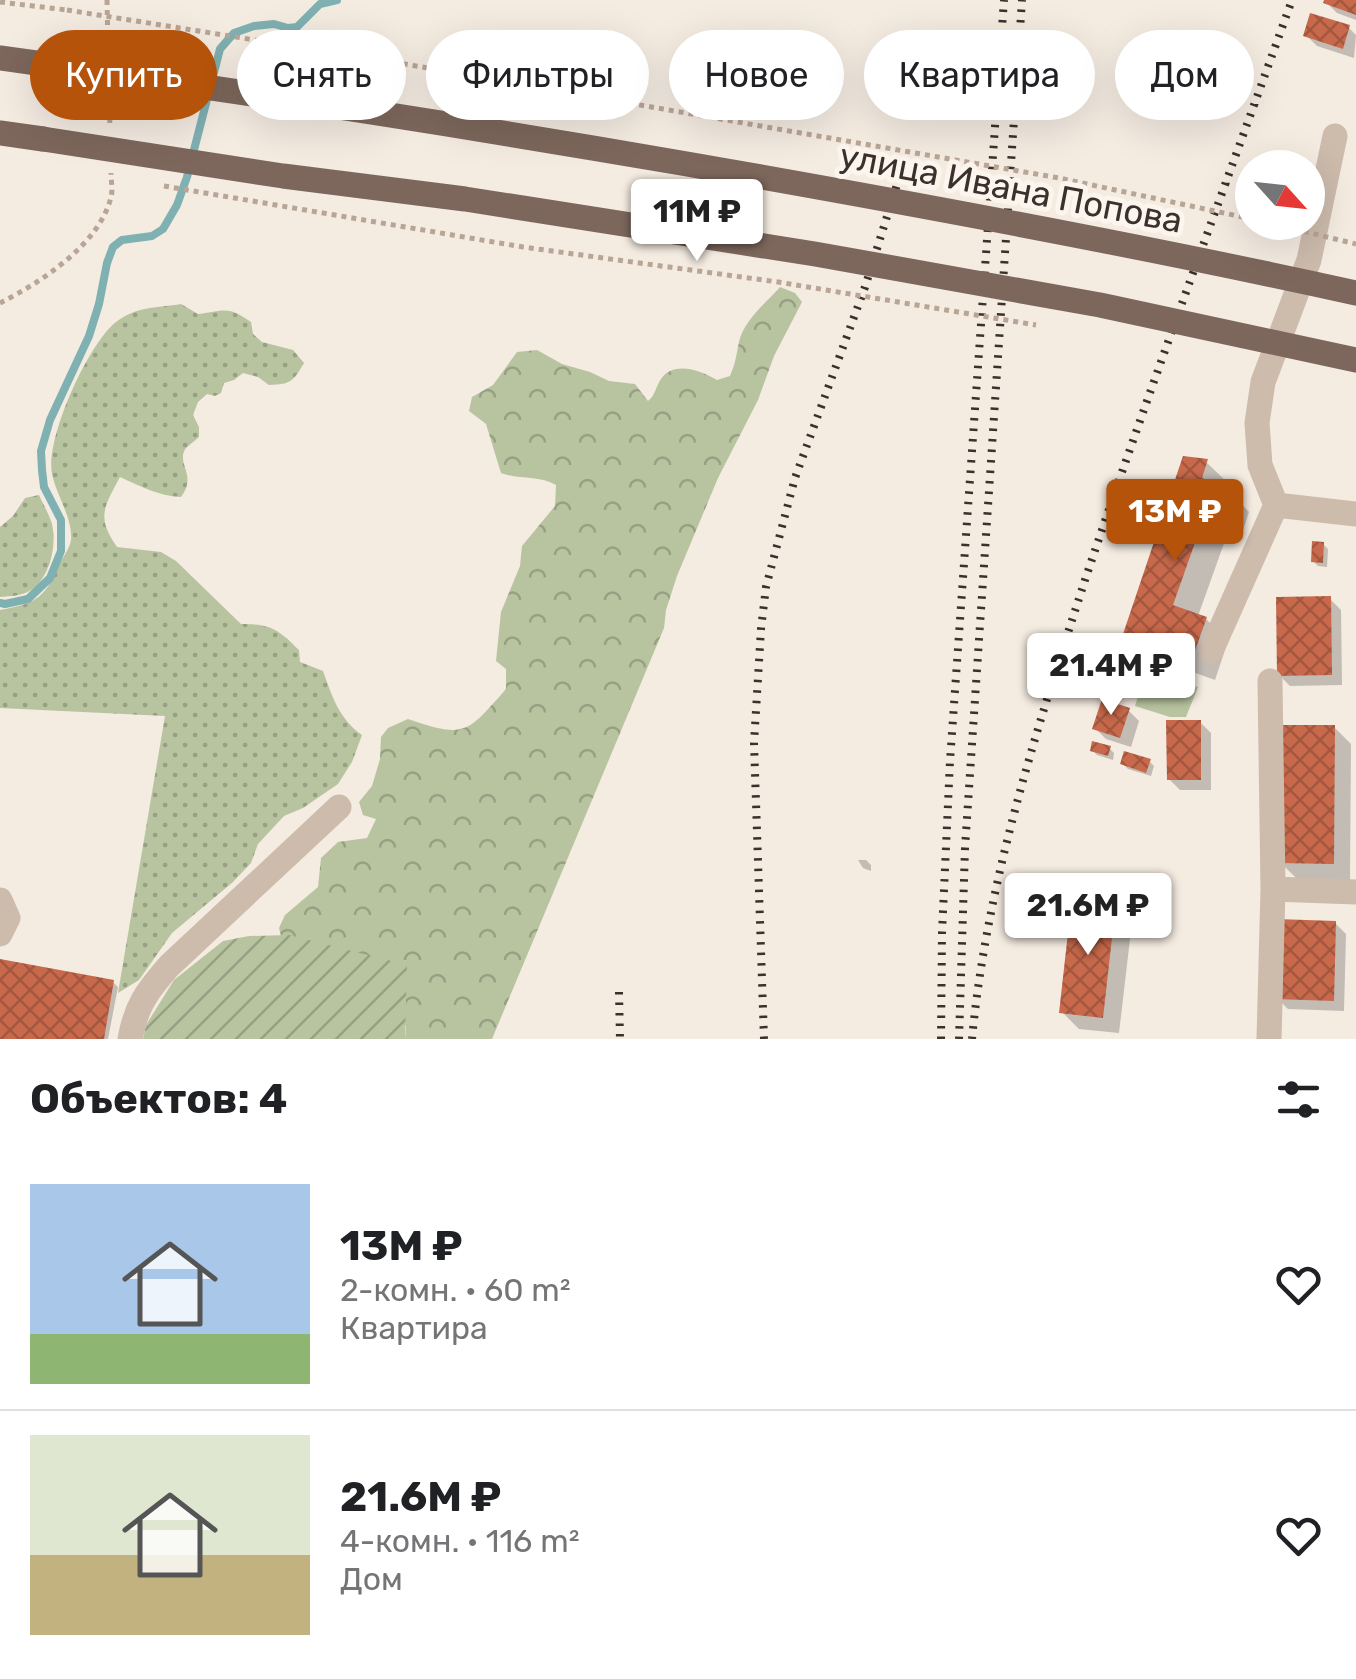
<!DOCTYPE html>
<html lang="ru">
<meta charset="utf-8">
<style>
:root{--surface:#fff;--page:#f2f2f2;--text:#202124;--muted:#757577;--line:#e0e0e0;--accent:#b45309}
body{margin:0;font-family:Rubik,sans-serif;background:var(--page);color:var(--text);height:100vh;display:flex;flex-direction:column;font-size:38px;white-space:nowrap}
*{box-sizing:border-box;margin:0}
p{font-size:32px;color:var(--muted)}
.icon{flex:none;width:55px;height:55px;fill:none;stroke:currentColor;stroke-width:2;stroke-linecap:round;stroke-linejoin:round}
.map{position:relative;height:1039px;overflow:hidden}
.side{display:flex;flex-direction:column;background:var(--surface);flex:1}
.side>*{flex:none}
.hud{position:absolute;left:30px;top:30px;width:1298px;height:90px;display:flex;gap:20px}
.needle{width:65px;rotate:117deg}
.controls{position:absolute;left:1235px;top:150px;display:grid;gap:20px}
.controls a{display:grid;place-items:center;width:90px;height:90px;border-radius:50%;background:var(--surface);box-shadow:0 10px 40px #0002;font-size:50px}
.price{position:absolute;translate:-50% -85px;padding:0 22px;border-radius:10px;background:#fff;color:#222;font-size:32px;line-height:65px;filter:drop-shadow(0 2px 5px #0008)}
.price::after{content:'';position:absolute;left:50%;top:60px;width:30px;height:22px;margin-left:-15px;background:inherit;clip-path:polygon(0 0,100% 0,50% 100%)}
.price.on{background:var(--accent);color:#fff}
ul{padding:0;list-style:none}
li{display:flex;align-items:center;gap:30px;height:250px;padding:0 30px}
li+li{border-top:2px solid var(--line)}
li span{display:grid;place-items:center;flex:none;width:280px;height:200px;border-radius:0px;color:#555}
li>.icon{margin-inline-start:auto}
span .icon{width:120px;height:120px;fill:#fffc;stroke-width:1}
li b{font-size:42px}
h2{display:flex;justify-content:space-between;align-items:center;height:120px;padding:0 30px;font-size:42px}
.tag{padding:0 35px;border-radius:45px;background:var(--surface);box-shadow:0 10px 40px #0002;font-size:35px;line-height:90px}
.tag.on{background:var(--accent);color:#fff}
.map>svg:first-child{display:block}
.grass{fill:url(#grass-dots)}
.forest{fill:url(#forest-crowns)}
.garden{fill:url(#garden-furrows)}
.pitch{fill:#b8c4a0}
.shadow{fill:#0003}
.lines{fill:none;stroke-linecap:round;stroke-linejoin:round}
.stream{stroke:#7fb0b2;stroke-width:8}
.building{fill:url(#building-cross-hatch)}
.path{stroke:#b9a596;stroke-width:5;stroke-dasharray:5 5;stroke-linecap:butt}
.minor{stroke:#cdbbac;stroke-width:25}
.major{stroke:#7d675c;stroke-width:25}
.rail{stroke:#3b302b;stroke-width:8;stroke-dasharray:2.5 8;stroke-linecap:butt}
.path-bridge{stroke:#b9a596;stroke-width:5;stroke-dasharray:5 5;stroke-linecap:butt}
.major-bridge{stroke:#7d675c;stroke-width:25}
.labels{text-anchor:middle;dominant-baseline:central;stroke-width:10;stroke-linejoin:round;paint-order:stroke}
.street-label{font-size:35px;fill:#3b302b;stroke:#fbf5ee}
</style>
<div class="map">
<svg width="1356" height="1039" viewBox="0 0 1356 1039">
<defs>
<pattern id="grass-dots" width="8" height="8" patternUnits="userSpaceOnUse" patternTransform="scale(2.5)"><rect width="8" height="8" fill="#b8c4a0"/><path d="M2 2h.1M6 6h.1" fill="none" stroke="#97a083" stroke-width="1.8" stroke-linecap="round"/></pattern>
<pattern id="forest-crowns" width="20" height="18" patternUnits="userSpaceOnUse" patternTransform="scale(2.5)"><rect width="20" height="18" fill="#b8c4a0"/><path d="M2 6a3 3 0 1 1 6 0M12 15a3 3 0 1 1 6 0" fill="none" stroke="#97a083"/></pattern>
<pattern id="garden-furrows" width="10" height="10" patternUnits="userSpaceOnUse" patternTransform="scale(2.5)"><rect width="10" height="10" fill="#b8c4a0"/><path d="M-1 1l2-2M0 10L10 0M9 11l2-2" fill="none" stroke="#97a083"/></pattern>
<pattern id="building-cross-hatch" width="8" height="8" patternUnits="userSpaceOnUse" patternTransform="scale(2.5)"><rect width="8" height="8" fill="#c8694b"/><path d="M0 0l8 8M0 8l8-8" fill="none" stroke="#a4573f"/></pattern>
</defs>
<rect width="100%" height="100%" fill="#f4ebe1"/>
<path class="grass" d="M181,304l17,10c27,-3 29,-9 53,8l2,12 9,8 31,8 11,13c-11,19 -13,21 -35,22l-11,-8 -15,-4 -9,7 -10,3 -3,10 -6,3 -8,-2 -9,8 -5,13 6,12v10c-4,4 -9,7 -13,11 -11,15 12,27 -5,49 -23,-1 -41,-11 -61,-20 -16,30 -24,40 -3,70l44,5 15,9 65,63c30,0 37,5 58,26l1,12 23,9c9,25 16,48 39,64l-10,27 -14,22 -35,24 -19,8 -26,28 -7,19 -18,19 -61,51 -33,47 -21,13 47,-277 -165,-8v-98c39,-7 45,-13 61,-49 3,-5 9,-14 10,-21 2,-21 -15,-46 -19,-66 -7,-35 36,-130 64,-152 21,-16 41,-14 65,-18z
M39,495c4,9 10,19 13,29 5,22 -2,53 -21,66 -9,6 -20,6 -31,7v-70l13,-11 12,-18z"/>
<path class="forest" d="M780,287l15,6 7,9 -28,54 -16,44 -40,78 -41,98 -11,34 -2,18 -172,411h-87l1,-13 -123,-82 -4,-16 6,-13 33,-28 3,-29 17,-16 29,-4 9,-19 -13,-4 -4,-13 13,-16 8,-27 1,-22 7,-9 20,-9c58,20 59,14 98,-30v-20l-10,-8 5,-49 19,-46 2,-20 33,-40 1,-21c-17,-10 -36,-5 -55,-12l-15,-49 -17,-13 3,-14 21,-12 24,-33 20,-2 25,14 28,8 19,9 26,3 13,17c8,-7 7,-13 13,-22 13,-19 41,-8 56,1l13,-4c6,-14 6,-20 9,-34 5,-22 26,-38 41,-55z"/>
<path class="garden" d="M289,935l118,30 -2,74h-262l3,-14 28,-45 49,-39 26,-5z"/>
<path class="pitch" d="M1146,672l52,15 -12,30h-16l-35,-11z"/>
<path class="shadow" d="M1326,0h30v20l-19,-7 -11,-11z
M1349,28l7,7 -2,23 -37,-12 -11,-11z
M1206,462l23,22 -2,5 22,23 -9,27 -13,-4 -29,81 8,3 22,22 -13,39 -67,-24 -22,-22z
M1323,544l5,5 -1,18 -9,-1 -5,-5z
M1330,599l11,11 1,75 -52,1 -11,-11z
M1133,649l5,4 -4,12 -11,-4 -5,-5z
M1110,684l9,3 4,5 -2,8 -9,-3 -5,-5z
M1128,710l11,11 -8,26 -25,-8 -11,-11z
M1200,722l11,11v57h-31l-11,-11z
M1334,727l17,17 -1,136 -53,-1 -17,-17z
M1110,749l4,4 -1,7 -16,-5 -5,-5z
M1149,761l5,5 -3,10 -23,-7 -5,-5z
M858,860h8l5,5v6l-8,-3z
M1115,905l17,17 -13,111 -40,-4 -17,-17z
M1335,923l11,11 -2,77 -56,-2 -11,-11z
M0,962l113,20 5,5 -10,52h-108z"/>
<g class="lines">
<path class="stream" d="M0,603l5,1 23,-5 22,-21 11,-27v-31l-17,-33 -2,-17 -1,-19 9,-31 39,-84 10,-32 8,-41 6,-16 9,-7 30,-4 11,-7 14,-24 10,-28 33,-128 14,-16 20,-7 20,-2 14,4 9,-1 23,-23 17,-4"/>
</g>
<path class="building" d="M1324,0h32v15l-33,-12z
M1310,13l40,12 -7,24 -40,-13z
M1183,456l25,3 -6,19 26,9 -10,31 -13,-4 -32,91 34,12 -15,42 -69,-25z
M1312,541l12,1 -1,21 -12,-1z
M1331,596l1,79 -55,1 -1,-79z
M1121,642l13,4 -5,15 -13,-4z
M1102,699l28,9 -10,30 -28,-9z
M1166,720h35v60h-34z
M1278,725h57l-1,139 -57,-1z
M1092,741l19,5 -3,10 -18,-5z
M1124,751l27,8 -5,14 -26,-9z
M1072,897l44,5 -13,116 -44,-5z
M1276,919l60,2 -2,80 -60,-2z
M0,959l114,21 -10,59h-104z"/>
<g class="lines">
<path class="path" d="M107,0l1,47
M0,2l67,8
M109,98l1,29
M0,303c40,-20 100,-59 111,-106 2,-7 0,-16 0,-24"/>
<path class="minor" d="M1276,505l-16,-40 -3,-42 6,-41 46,-122 26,-124
M1211,651l65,-146 80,9
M1270,681l3,208 83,3
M0,900l8,18 -8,16
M130,1039c6,-33 17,-48 39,-73l170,-159
M1269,1039l4,-150"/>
<path class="major" d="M0,58l58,8
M0,133l43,6"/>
<path class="rail" d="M619,992l1,47
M764,1039l-10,-296 7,-114 5,-42 29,-109 70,-191 40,-128
M941,1039l1,-106 8,-172 54,-761
M959,1039l6,-191 57,-848
M972,1039c15,-158 65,-311 114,-462 65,-193 137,-385 206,-577"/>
<path class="path-bridge" d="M67,10l332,53 660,115 193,41
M164,186l359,61 255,35 258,43
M1265,222l91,22"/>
<path class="major-bridge" d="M58,66c210,29 420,62 629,98 224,39 447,80 669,129
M43,139l240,37 182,23 350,55 285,51 256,55"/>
</g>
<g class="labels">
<g class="street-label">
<text transform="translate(1011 188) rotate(11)">улица Ивана Попова</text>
</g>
</g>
</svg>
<div class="controls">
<a><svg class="needle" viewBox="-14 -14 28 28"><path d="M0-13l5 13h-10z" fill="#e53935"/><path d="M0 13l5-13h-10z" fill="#757577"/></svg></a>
</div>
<b class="price" style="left:697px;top:264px">11M ₽</b>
<b class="price on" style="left:1175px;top:564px">13M ₽</b>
<b class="price" style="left:1111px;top:718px">21.4M ₽</b>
<b class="price" style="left:1088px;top:958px">21.6M ₽</b>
<div class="hud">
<a class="tag on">Купить</a>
<a class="tag">Снять</a>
<a class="tag">Фильтры</a>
<a class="tag">Новое</a>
<a class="tag">Квартира</a>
<a class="tag">Дом</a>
</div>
</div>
<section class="side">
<h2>Объектов: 4<svg class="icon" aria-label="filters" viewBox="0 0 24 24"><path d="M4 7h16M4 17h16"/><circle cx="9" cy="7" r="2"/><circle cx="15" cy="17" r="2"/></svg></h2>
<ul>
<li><span style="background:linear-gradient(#a9c7e8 75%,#8fb573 0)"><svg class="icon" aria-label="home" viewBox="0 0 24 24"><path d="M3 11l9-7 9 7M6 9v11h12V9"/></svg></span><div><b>13M ₽</b><p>2-комн. · 60 m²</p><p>Квартира</p></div><svg class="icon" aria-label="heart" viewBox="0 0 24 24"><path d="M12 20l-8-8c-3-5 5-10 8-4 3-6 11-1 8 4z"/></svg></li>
<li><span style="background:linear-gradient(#dfe7d0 60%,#c2b280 0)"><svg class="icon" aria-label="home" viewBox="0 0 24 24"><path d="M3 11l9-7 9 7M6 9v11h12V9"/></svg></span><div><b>21.6M ₽</b><p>4-комн. · 116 m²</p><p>Дом</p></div><svg class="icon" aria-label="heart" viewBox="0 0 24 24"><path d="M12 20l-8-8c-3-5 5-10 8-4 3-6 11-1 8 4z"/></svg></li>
</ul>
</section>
